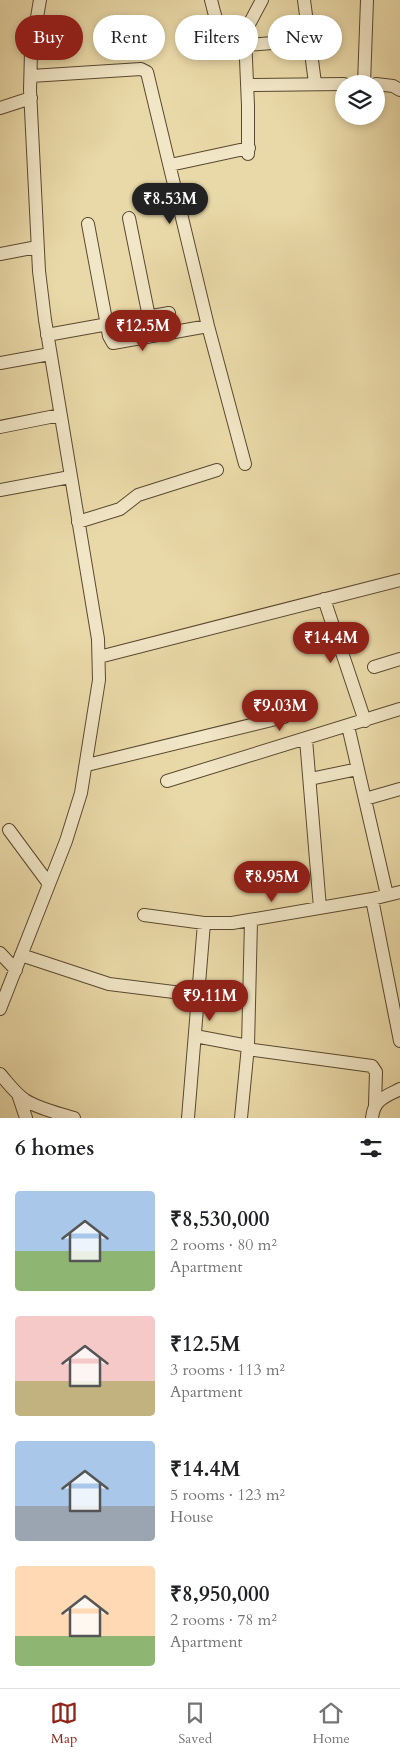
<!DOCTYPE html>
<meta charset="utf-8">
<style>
:root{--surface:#fff;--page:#f6f6f6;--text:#202124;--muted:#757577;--line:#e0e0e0;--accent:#8f2418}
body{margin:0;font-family:Cardo,serif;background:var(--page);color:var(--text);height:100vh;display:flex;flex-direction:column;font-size:19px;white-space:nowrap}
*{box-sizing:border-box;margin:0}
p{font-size:16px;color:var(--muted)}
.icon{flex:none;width:28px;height:28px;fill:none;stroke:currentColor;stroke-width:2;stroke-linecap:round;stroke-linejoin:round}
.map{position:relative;height:1118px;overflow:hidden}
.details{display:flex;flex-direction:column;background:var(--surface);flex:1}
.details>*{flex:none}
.banner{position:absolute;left:15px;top:15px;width:370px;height:45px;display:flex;gap:10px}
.fabs{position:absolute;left:335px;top:75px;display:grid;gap:10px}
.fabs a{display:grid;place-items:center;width:50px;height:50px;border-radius:50%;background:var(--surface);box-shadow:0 2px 8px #0003;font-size:25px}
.price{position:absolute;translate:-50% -42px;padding:0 11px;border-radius:18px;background:var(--accent);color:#fff;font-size:16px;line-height:32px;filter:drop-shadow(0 1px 2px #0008)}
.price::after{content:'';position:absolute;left:50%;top:30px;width:15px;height:11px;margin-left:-8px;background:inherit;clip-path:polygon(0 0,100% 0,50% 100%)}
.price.on{background:#222;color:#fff}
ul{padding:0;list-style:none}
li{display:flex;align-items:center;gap:15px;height:125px;padding:0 15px}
li span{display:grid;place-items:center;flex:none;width:140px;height:100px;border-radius:5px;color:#555}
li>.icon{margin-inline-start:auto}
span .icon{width:60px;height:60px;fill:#fffc;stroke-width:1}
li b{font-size:21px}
h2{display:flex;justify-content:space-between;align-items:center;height:60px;padding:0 15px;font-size:21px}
.pill{padding:0 18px;border-radius:22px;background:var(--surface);box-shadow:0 2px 8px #0003;font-size:18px;line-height:45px}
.pill.on{background:var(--accent);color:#fff}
.menu{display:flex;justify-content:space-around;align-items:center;height:70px;border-top:1px solid var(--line);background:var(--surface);font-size:14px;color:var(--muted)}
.menu a{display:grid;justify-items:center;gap:2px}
.menu .on{color:var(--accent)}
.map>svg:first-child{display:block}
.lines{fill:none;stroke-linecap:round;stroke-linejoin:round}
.minor-casing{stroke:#594930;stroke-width:14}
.minor{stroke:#f1e6c6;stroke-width:12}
</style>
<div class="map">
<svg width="400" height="1118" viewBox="0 0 400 1118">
<rect width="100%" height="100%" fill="#ead9a8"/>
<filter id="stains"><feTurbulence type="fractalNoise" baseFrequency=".004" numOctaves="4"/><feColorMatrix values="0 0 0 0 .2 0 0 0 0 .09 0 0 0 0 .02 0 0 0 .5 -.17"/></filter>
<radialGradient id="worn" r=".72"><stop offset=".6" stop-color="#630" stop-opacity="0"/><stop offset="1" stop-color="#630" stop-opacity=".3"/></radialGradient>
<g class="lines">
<defs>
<path id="minor" d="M211,0c3,10 6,34 19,34 5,0 11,-3 16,-4
M304,0l11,83
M247,45l62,-5
M31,76l110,-7 6,3 61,254 37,138
M364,84l3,-84
M376,84l17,2 7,4
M248,85l96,-1
M0,108l31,-10
M248,154v-48l-3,-70 1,-6 16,-30
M170,165l79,-17
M129,218l20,99
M88,224l21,112 4,7 95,-17
M0,254l37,-7
M47,335l122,-22
M0,363l50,-9
M0,427l60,-12
M0,490l70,-13
M78,522l42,-13 18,-14 79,-25
M324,599l41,122
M99,657l301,-77
M374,667l26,-8
M348,726l39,169
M306,739l14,169
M87,765l197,-48
M310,779l48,-10
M167,781l233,-72
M365,799l35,-10
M9,830l40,54
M372,899l28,142
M144,915l60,8h28l140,-24 28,-7
M0,953l16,17
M21,955l88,29 89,11
M0,1009l66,-168 15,-48 18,-113 -1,-41 -53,-319 -6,-49 -9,-181 1,-38 9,-52
M195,1036l53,10
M247,1049l125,17 4,6 -1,33
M0,1074c8,9 15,19 25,26 14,9 33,13 49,18
M18,1094l8,24
M188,1118l16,-195
M241,1118l7,-72 3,-125
M372,1118c2,-19 13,-21 28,-29"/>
</defs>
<use href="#minor" class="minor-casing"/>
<use href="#minor" class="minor"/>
</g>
<rect width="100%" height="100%" filter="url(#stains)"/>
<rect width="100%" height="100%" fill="url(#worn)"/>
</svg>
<div class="fabs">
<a><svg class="icon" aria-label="layers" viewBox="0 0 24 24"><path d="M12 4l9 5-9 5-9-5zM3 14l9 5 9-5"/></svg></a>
</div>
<b class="price on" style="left:170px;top:225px">₹8.53M</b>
<b class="price" style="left:143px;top:352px">₹12.5M</b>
<b class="price" style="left:331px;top:664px">₹14.4M</b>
<b class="price" style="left:280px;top:732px">₹9.03M</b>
<b class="price" style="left:272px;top:903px">₹8.95M</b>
<b class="price" style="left:210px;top:1022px">₹9.11M</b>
<div class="banner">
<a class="pill on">Buy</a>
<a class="pill">Rent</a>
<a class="pill">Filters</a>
<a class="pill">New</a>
</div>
</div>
<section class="details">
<h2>6 homes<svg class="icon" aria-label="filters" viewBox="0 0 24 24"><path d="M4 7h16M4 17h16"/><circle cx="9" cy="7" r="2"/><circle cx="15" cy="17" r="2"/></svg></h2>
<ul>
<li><span style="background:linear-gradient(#a9c7e8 60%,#8fb573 0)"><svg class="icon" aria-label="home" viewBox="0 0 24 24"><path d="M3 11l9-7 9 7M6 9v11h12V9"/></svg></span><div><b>₹8,530,000</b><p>2 rooms · 80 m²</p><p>Apartment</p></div></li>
<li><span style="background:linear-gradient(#f6c9c9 65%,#c2b280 0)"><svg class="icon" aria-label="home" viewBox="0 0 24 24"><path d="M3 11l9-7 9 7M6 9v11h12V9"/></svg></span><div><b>₹12.5M</b><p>3 rooms · 113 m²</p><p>Apartment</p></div></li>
<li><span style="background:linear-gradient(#a9c7e8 65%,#9aa5b1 0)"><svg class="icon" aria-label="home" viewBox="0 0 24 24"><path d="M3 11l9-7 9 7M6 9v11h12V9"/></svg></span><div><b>₹14.4M</b><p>5 rooms · 123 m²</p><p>House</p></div></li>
<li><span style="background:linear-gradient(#ffd9b3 70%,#8fb573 0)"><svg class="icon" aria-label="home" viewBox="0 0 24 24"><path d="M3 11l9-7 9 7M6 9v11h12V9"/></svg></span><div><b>₹8,950,000</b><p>2 rooms · 78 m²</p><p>Apartment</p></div></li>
</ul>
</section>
<nav class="menu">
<a class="on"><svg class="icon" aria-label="map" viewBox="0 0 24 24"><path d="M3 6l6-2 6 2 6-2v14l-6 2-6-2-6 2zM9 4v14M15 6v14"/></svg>Map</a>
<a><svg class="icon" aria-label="saved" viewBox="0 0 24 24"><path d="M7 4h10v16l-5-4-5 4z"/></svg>Saved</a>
<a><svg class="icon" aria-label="home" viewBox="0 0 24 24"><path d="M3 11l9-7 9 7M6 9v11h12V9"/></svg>Home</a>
</nav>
